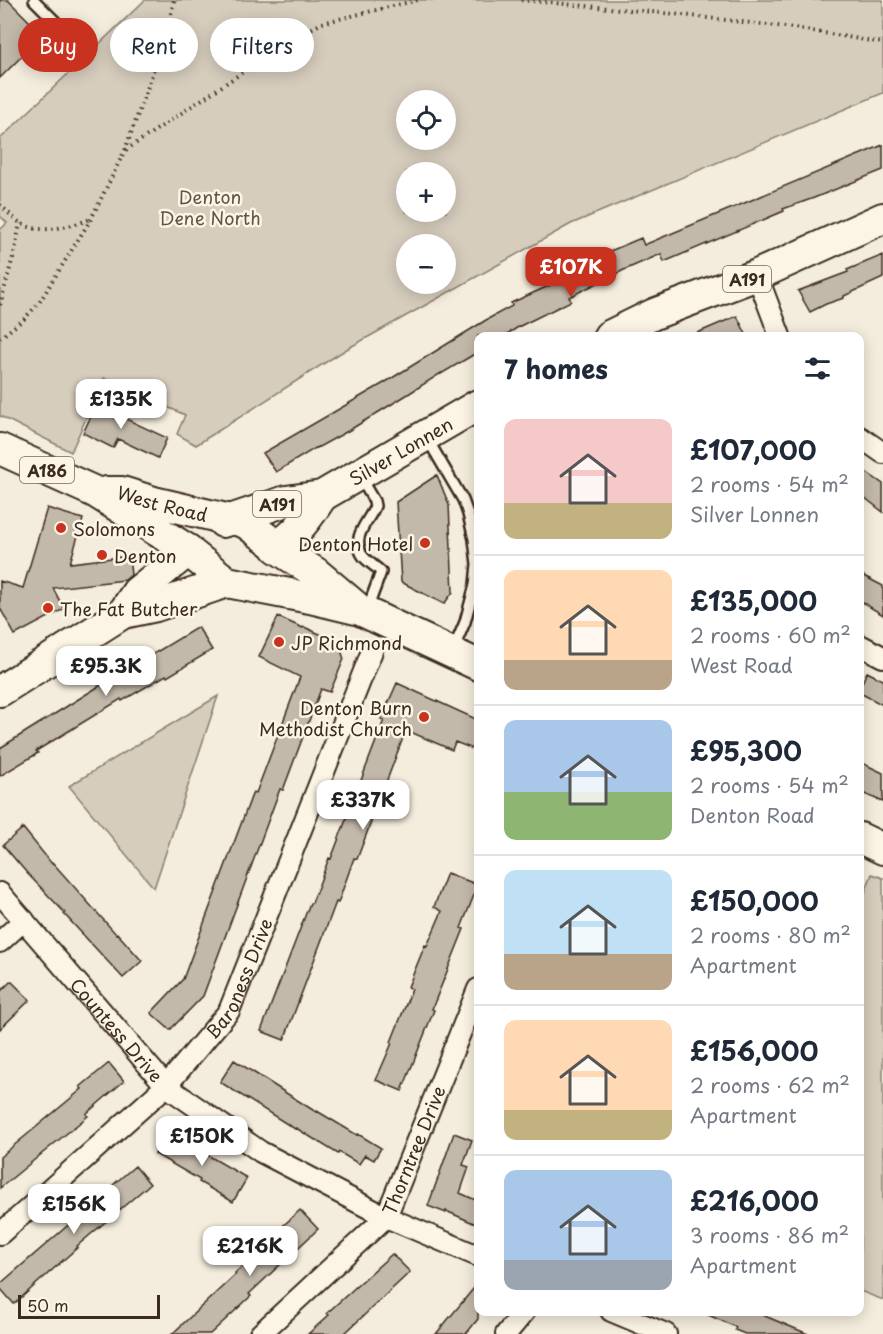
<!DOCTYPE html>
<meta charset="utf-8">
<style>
:root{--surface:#fff;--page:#f6f6f7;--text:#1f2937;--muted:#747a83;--line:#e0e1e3;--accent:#c8321e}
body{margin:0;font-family:"Playpen Sans",sans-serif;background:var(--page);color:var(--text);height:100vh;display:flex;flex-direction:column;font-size:22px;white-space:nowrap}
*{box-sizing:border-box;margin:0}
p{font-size:20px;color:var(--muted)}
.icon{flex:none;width:33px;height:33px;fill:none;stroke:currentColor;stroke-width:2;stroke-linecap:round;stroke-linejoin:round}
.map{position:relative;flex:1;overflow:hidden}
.details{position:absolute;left:474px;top:332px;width:390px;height:984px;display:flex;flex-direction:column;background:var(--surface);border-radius:12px;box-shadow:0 3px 15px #0003}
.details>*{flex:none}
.guide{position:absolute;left:18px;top:18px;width:366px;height:54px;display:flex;gap:12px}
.buttons{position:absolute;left:396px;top:90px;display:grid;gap:12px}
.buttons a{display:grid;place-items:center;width:60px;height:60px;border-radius:50%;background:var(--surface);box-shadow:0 3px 15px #0003;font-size:30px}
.scale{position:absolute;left:18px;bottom:15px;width:142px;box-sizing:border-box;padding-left:6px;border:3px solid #3b2a1e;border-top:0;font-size:16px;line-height:21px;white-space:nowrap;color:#3b2a1e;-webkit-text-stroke:4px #fcf5e5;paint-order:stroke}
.price{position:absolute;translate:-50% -51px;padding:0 14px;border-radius:12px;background:#fff;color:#222;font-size:20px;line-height:39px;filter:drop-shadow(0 2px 3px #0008)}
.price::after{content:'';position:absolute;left:50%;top:36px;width:18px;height:14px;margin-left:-9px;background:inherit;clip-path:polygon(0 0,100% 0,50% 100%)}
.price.selected{background:var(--accent);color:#fff}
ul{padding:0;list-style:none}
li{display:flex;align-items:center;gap:18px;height:150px;padding:0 30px}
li+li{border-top:2px solid var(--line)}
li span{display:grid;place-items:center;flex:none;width:168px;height:120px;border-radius:12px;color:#555}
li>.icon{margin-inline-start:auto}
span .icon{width:72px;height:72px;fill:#fffc;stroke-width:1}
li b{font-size:26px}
h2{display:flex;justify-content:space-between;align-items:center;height:72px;padding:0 30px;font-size:26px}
.chip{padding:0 21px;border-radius:27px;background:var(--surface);box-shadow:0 3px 15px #0003;font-size:21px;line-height:54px}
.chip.selected{background:var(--accent);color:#fff}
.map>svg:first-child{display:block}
.green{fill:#d6cdbd;stroke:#887c6e;stroke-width:1.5;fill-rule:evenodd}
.building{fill:#c3b9aa;stroke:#3b2a1e;stroke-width:1.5}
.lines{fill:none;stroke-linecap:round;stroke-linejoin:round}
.lane-casing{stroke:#3b2a1e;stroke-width:14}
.street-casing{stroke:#3b2a1e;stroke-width:24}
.primary-casing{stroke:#3b2a1e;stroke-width:34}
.path{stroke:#3b2a1e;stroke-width:4;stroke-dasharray:1.5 4.5;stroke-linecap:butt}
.lane{stroke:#fcf5e5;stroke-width:9}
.street{stroke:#fcf5e5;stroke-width:20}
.primary{stroke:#fcf5e5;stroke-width:30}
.poi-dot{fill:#c8321e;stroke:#fcf5e5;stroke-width:2}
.labels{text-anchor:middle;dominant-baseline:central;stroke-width:5;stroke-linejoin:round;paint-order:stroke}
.shield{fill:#fcf5e5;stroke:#75675a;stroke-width:1.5}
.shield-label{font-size:16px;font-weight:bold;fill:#3b2a1e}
.park-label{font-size:18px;fill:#625346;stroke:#fcf5e5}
.street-label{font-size:18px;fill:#3b2a1e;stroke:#fcf5e5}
.poi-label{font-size:18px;fill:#3b2a1e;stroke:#fcf5e5;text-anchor:start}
</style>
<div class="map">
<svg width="883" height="1334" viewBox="0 0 883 1334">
<rect width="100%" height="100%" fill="#f4eddd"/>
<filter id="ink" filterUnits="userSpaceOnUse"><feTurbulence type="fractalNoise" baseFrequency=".0167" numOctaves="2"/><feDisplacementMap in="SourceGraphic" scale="12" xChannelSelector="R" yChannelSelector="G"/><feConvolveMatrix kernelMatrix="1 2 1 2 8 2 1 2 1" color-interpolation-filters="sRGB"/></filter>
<g filter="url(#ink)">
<path class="green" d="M145,0h738v93l-312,131 -226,126 -149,95 -19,-11 8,-19 -81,-37 -33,74 -71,-36v-186l7,-7 -7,-7v-77zM446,100v40h-40v-40zM446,172v40h-40v-40zM406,244h40v40h-40z
M218,696l-64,192 -85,-102z
M872,874l11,4v422l-23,-9v-386z"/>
<path class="building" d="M0,0h8l35,35 -43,43z
M883,145v25l-69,28 -31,11 1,2 -120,51 -3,-8 -37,16 -55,27 2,4 -51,25 -16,10h-26v16l-37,22v-1l-36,23 -57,35 -31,17v-1l-41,25 -13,-19 121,-70 102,-63 26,-14 -1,-3 55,-25 -2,-5 32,-16 45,-19 3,7z
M883,255v23l-39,18v2l-18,6 -16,8 -12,-21 50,-19 -1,-2z
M737,316l10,20h-57z
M102,393l13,7 -6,11 58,27 -9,20 -40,-19 -5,9 -30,-15z
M860,468l23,16v28l-23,-18z
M437,475l12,30 4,87 -9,12 -43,-22 -5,-80z
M47,508l36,11 -13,44 59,-7 2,19 -6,5 -72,8 11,21 -49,26 -15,-27v-27l23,7z
M860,574l23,12v29l-23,-14z
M278,617l25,11 1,-1 34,15 6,17 -14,33 -9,-3 -38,101 -3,-1 -77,207 -33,34 -19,-17 32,-34 70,-187 3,1 44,-116 -41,-20z
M198,627l14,23 -45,27 -1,-2 -44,26 -1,-2 -85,52 2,2 -38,23v-28l109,-68 -1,-1 36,-22 1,2z
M867,672l16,8v25l-23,-12v-6z
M397,683l81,37v31l-23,-9 -3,8 -46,-20 -49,129 -3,-1 -16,45 -2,-1 -52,138 -23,-9 49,-128h2l17,-45 2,1 53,-139 -3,-1z
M860,762l23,11v29l-23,-10z
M23,828l29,36 1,-1 63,71 1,-1 25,28 -19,17 -59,-64 1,-1 -39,-41 -23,-27z
M447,873l31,12 -17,43 3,1 -32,80 2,1 -32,81 -26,-11 16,-37 -1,-1 21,-53 -4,-2 17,-42 2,1 15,-35 -8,-4z
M11,981l19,19 -30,29v-37z
M234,1060l82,52 1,-1 40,24 1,-1 23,14 -7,12 -9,-5 -6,9 -20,-12 -1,2 -42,-26 -1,1 -75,-47z
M109,1063l15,18 -38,33 2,2 -88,72v-31l82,-68 -2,-2z
M168,1132l79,46 -14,24 -34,-20 1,-2 -45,-26z
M454,1133l18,7 -9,25 6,2 -9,26 18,8v24l-32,-14v2l-18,-7z
M135,1166l15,18 -73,62 1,1 -64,57 -14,-16v-4l73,-63 -1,-1z
M300,1210l18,19 -69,65 2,2 -41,38h-38l64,-60 -1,-1 39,-35 -2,-2z
M392,1254l18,18 -34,32 -32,30h-36l21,-19 -2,-2z
M478,1283v36l-12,15h-30z
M699,1311h54l55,23h-63l-10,-4 1,-3z"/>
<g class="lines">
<defs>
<path id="lane" d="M34,0l30,30
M428,440l35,60 5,14 6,25 3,25 -2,21 -10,37 -11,26
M361,479l13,22 1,5c-6,16 -25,30 -12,50 4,6 13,10 18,16l-14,38"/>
<g id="street">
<path d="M757,275l23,61"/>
<path d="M860,437l23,16"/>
<path d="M860,645l23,12"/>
<path id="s1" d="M0,893l166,193 95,66 125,65 92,39"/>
<path d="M0,942l24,-22"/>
<path id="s2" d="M0,1234l166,-148 63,-75 143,-360"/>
<path d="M611,1311l55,23"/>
<path id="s3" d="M260,1334l126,-117 92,-228"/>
<path d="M506,1334l19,-23"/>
</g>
<g id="primary">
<path d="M609,336l45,-22 103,-39 126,-57"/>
<path d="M0,449l95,43 93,58"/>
<path id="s4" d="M107,492h15l32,10 77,18"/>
<path id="s5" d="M233,519l53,-18 36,-5 156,-91"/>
<path d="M223,522l10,-3 13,4 31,23"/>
<path d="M277,546c20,-12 33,-31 45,-50"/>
<path d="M277,548l39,25 39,33"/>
<path d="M188,550v1l39,31 83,16 50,12 118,55"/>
<path d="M123,613l14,-21 51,-41"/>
<path d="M0,691l123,-78 33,-7 71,-24"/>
<path d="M860,838l23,11"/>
</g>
</defs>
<use href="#lane" class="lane-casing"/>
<use href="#street" class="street-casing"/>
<use href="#primary" class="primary-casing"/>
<path class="path" d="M521,0l153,14 120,14 89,15
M126,150l168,-112 28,-15 96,-23
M0,205c7,6 14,14 22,19 21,11 48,2 69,-5
M0,305l15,-55 5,-27
M0,338l24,-19 15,-16 52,-84 34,-69 25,-69 21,-67 3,-14"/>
<use href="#lane" class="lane"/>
<use href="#street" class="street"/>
<use href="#primary" class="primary"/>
</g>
</g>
<g class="poi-dot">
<circle cx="61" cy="528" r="6"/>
<circle cx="425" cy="543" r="6"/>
<circle cx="102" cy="555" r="6"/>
<circle cx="48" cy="608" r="6"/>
<circle cx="279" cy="642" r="6"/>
<circle cx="424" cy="717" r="6"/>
</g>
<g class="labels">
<g class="shield">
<rect x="723" y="266" width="48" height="26" rx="4.5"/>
<rect x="20" y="457" width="54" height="26" rx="4.5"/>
<rect x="253" y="491" width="48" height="26" rx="4.5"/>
</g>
<g class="shield-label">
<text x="747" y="279">A191</text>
<text x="47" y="470">A186</text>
<text x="277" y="504">A191</text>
</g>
<g class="park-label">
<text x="210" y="196">Denton<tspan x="210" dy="21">Dene North</tspan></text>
</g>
<g class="street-label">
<text stroke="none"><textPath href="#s5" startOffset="183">Silver Lonnen</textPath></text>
<text stroke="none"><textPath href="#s4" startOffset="57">West Road</textPath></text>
<text stroke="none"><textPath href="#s2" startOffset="354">Baroness Drive</textPath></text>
<text stroke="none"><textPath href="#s1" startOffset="180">Countess Drive</textPath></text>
<text stroke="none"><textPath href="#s3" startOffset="244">Thorntree Drive</textPath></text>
</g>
<g class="poi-label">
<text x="73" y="528">Solomons</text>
<text x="413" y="543" text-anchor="end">Denton Hotel</text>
<text x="114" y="555">Denton</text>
<text x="60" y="608">The Fat Butcher</text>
<text x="291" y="642">JP Richmond</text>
<text x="412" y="707" text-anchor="end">Denton Burn<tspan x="412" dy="21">Methodist Church</tspan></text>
</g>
</g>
</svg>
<div class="buttons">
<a><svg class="icon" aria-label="locate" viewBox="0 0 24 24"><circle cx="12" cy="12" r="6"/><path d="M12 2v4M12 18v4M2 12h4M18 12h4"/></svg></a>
<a>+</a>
<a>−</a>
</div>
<div class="scale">50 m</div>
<b class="price selected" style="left:571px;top:298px">£107K</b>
<b class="price" style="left:121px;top:430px">£135K</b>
<b class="price" style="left:106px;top:697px">£95.3K</b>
<b class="price" style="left:363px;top:831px">£337K</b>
<b class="price" style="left:202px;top:1167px">£150K</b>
<b class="price" style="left:74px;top:1235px">£156K</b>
<b class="price" style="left:250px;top:1277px">£216K</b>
<div class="guide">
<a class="chip selected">Buy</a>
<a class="chip">Rent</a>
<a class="chip">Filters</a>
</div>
<section class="details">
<h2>7 homes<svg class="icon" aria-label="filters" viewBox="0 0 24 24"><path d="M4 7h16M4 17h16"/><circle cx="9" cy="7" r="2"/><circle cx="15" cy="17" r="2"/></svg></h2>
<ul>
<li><span style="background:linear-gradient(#f6c9c9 70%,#c2b280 0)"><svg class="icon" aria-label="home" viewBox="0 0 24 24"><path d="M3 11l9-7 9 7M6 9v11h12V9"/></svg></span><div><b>£107,000</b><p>2 rooms · 54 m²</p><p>Silver Lonnen</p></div></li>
<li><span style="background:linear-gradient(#ffd9b3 75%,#b9a48a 0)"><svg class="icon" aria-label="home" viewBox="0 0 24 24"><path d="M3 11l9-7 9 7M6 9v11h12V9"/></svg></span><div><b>£135,000</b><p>2 rooms · 60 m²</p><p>West Road</p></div></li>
<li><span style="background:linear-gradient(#a9c7e8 60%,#8fb573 0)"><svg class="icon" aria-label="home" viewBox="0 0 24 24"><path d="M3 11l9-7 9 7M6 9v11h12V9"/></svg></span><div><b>£95,300</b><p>2 rooms · 54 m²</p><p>Denton Road</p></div></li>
<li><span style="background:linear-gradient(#bfe0f5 70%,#b9a48a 0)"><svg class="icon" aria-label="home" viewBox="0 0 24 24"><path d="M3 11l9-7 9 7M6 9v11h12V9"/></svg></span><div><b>£150,000</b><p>2 rooms · 80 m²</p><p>Apartment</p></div></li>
<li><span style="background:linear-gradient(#ffd9b3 75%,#c2b280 0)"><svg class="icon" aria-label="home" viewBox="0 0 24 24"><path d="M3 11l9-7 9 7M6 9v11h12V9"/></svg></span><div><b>£156,000</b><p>2 rooms · 62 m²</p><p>Apartment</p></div></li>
<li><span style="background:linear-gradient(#a9c7e8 75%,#9aa5b1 0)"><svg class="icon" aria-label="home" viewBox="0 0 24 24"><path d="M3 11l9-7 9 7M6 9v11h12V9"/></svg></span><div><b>£216,000</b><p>3 rooms · 86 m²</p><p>Apartment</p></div></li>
</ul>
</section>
</div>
